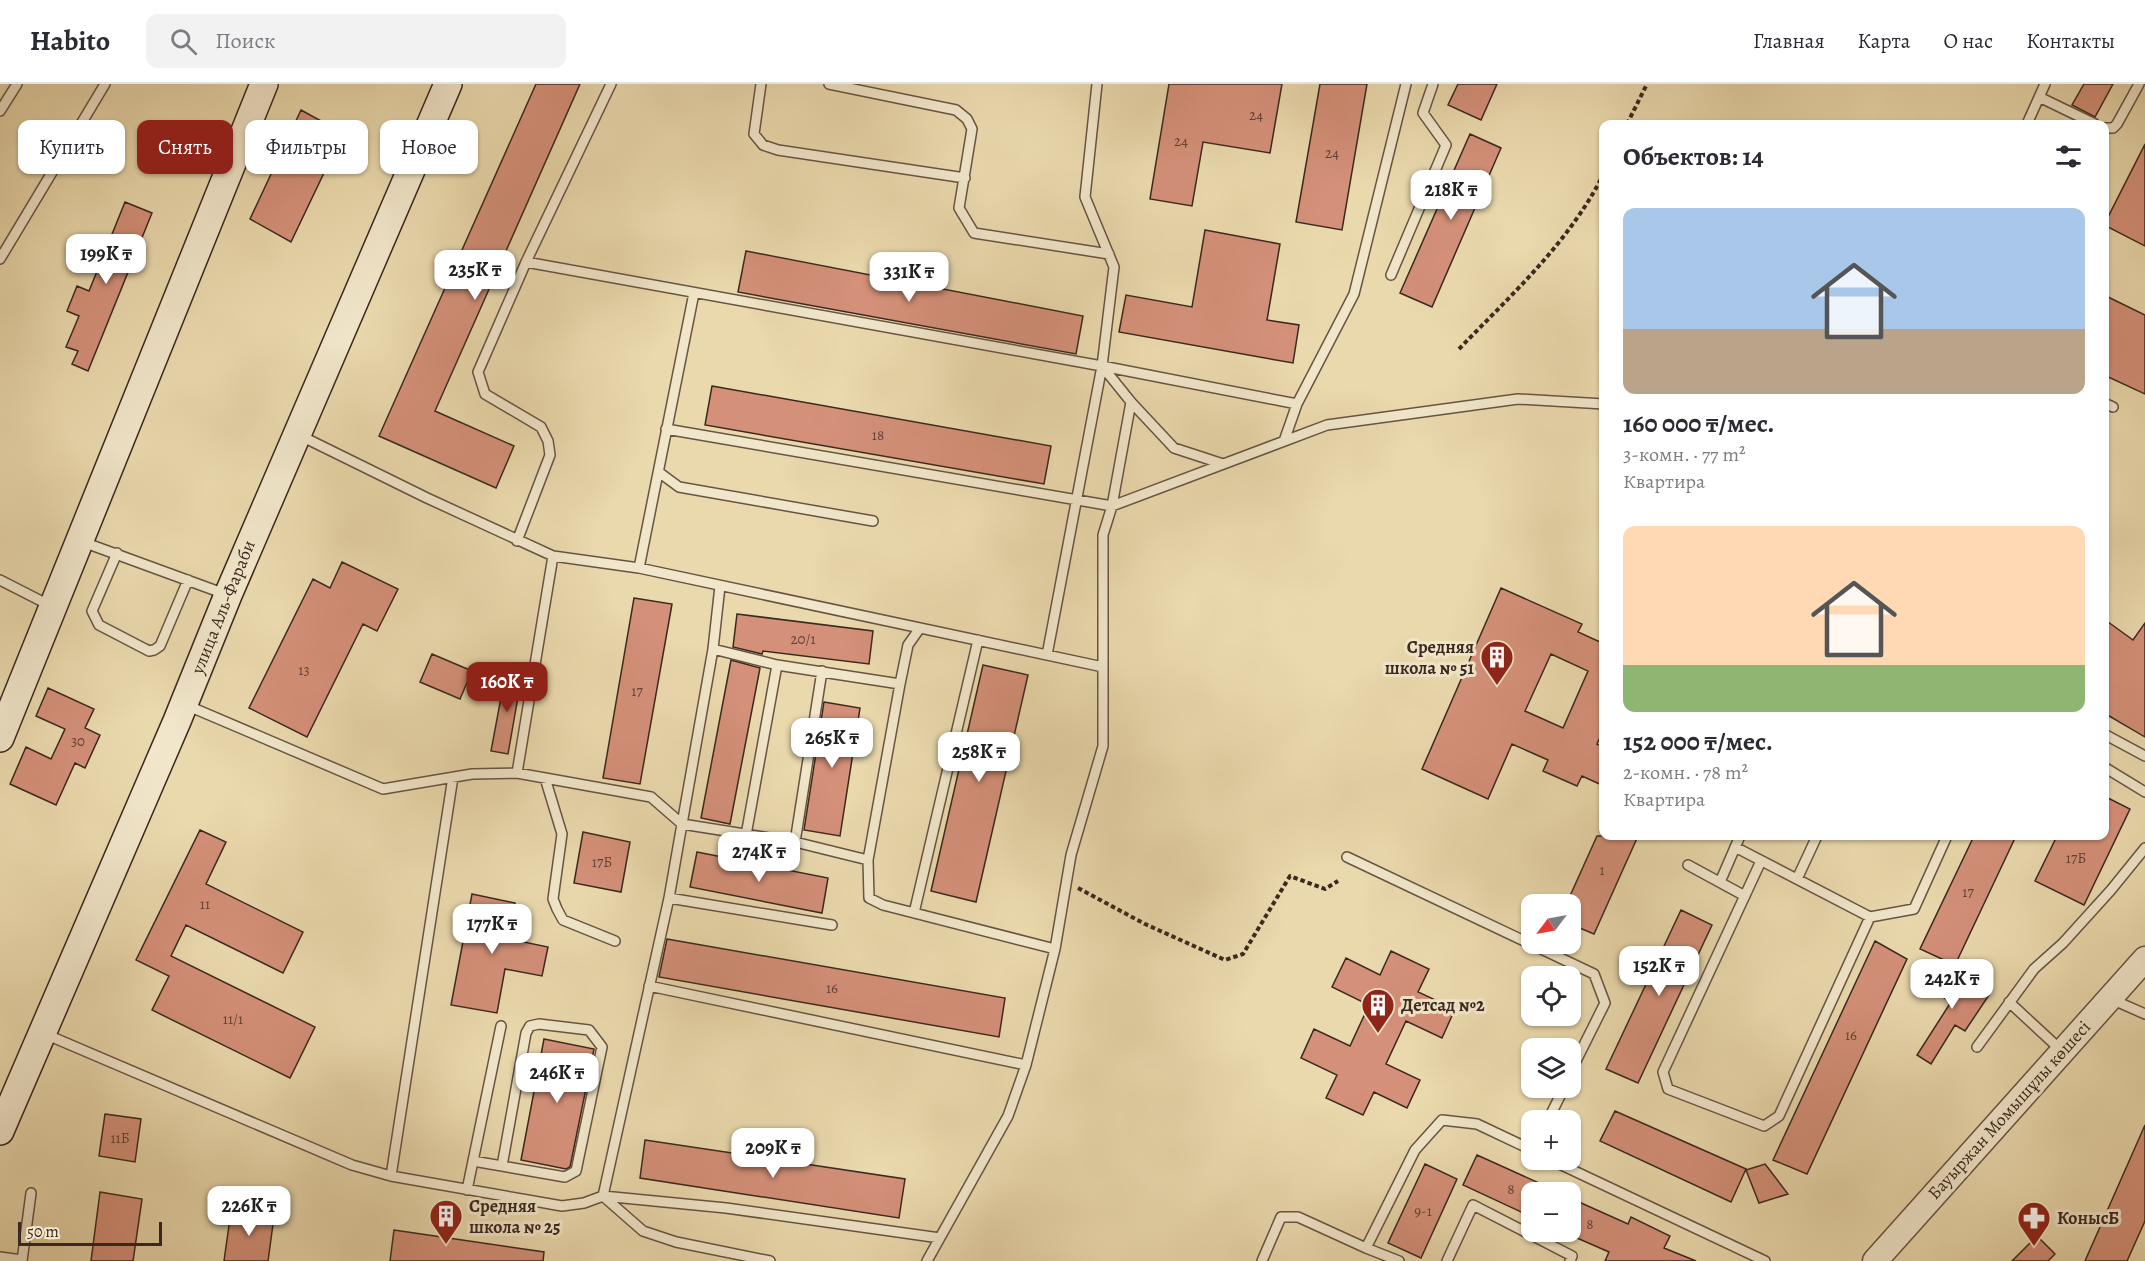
<!DOCTYPE html>
<html lang="ru">
<meta charset="utf-8">
<style>
:root{--surface:#fff;--page:#f2f2f3;--text:#2b2b33;--muted:#7c7c81;--line:#e1e1e2;--accent:#8f2418}
body{margin:0;font-family:Alegreya,serif;background:var(--page);color:var(--text);height:100vh;display:flex;flex-direction:column;font-size:22px;white-space:nowrap}
*{box-sizing:border-box;margin:0}
p{font-size:20px;color:var(--muted)}
.icon{flex:none;width:33px;height:33px;fill:none;stroke:currentColor;stroke-width:2;stroke-linecap:round;stroke-linejoin:round}
.map{position:relative;flex:1;overflow:hidden}
.panel{position:absolute;left:1599px;top:36px;width:510px;height:720px;display:flex;flex-direction:column;background:var(--surface);border-radius:12px;box-shadow:0 2px 4px #0004}
.panel>*{flex:none}
.guide{position:absolute;left:18px;top:36px;width:570px;height:54px;display:flex;gap:12px}
.needle{width:39px;rotate:238deg}
.tools{position:absolute;left:1521px;top:810px;display:grid;gap:12px}
.tools a{display:grid;place-items:center;width:60px;height:60px;border-radius:12px;background:var(--surface);box-shadow:0 2px 4px #0004;font-size:30px}
.scale{position:absolute;left:18px;bottom:15px;width:144px;box-sizing:border-box;padding-left:6px;border:3px solid #3b281e;border-top:0;font-size:16px;line-height:21px;white-space:nowrap;color:#3b281e;-webkit-text-stroke:4px #f1e6ca;paint-order:stroke}
.price{position:absolute;translate:-50% -51px;padding:0 14px;border-radius:12px;background:#fff;color:#222;font-size:20px;line-height:39px;filter:drop-shadow(0 2px 3px #0008)}
.price::after{content:'';position:absolute;left:50%;top:36px;width:18px;height:14px;margin-left:-9px;background:inherit;clip-path:polygon(0 0,100% 0,50% 100%)}
.price.selected{background:var(--accent);color:#fff}
ul{padding:0;list-style:none}
li{display:grid;align-content:center;gap:12px;height:318px;padding:0 24px}
li span{display:grid;place-items:center;height:186px;border-radius:12px;color:#555}
li>.icon{margin-inline-start:auto}
span .icon{width:108px;height:108px;fill:#fffc;stroke-width:1}
li b{font-size:26px}
h2{display:flex;justify-content:space-between;align-items:center;height:72px;padding:0 24px;font-size:26px}
.tag{padding:0 21px;border-radius:12px;background:var(--surface);box-shadow:0 2px 4px #0004;font-size:21px;line-height:54px}
.tag.selected{background:var(--accent);color:#fff}
header{display:flex;align-items:center;gap:36px;box-sizing:border-box;height:84px;padding:0 30px;background:var(--surface);border-bottom:2px solid var(--line)}
header strong{font-size:28px}
nav{display:flex;gap:33px;margin-inline-start:auto;font-size:21px}
.search{width:420px;height:54px;background:var(--page);display:flex;align-items:center;gap:15px;box-sizing:border-box;padding:0 21px;border-radius:12px;color:var(--muted);font-size:22px}
.map>svg:first-child{display:block}
.building{fill:#d49079;stroke:#3b281e;stroke-width:1.5;fill-rule:evenodd}
.lines{fill:none;stroke-linecap:round;stroke-linejoin:round}
.service-casing{stroke:#675442;stroke-width:12}
.tertiary-casing{stroke:#675442;stroke-width:27}
.secondary-casing{stroke:#3b281e;stroke-width:30}
.path{stroke:#3b281e;stroke-width:4;stroke-dasharray:4.5 3;stroke-linecap:butt}
.service{stroke:#f1e6ca;stroke-width:9}
.tertiary{stroke:#f1e6ca;stroke-width:24}
.secondary{stroke:#f1e6ca;stroke-width:27}
.labels{text-anchor:middle;dominant-baseline:central;stroke-width:6;stroke-linejoin:round;paint-order:stroke}
.number-label{font-size:15px;fill:#614235}
.street-label{font-size:18px;fill:#3b281e;stroke:#f1e6ca}
.poi-label{font-size:18px;font-weight:bold;fill:#3b281e;stroke:#f1e6ca;text-anchor:start}
</style>
<header>
<strong>Habito</strong>
<div class="search"><svg class="icon" aria-label="search" viewBox="0 0 24 24"><circle cx="10" cy="10" r="6"/><path d="M15 15l6 6"/></svg>Поиск</div>
<nav><a>Главная</a><a>Карта</a><a>О нас</a><a>Контакты</a></nav>
</header>
<div class="map">
<svg width="2145" height="1177" viewBox="0 0 2145 1177">
<rect width="100%" height="100%" fill="#ead9ad"/>
<filter id="stains"><feTurbulence type="fractalNoise" baseFrequency=".00333" numOctaves="4"/><feColorMatrix values="0 0 0 0 .2 0 0 0 0 .09 0 0 0 0 .02 0 0 0 .5 -.17"/></filter>
<radialGradient id="worn" r=".72"><stop offset=".6" stop-color="#630" stop-opacity="0"/><stop offset="1" stop-color="#630" stop-opacity=".3"/></radialGradient>
<path class="building" d="M536,0h44l-145,327 79,35 -18,42 -117,-52z
M1169,0h113l-12,69 -67,-11 -11,64 -42,-7z
M1320,0h47l-25,146 -46,-8z
M1458,0h39l-16,36 -33,-15z
M2084,0h29l-18,33 -23,-12z
M301,26l42,23 -52,109 -41,-23z
M1470,50l31,14 -69,159 -32,-14z
M2145,60v102l-41,-21z
M125,118l27,11 -64,158 -16,-7 6,-13 -12,-4 13,-31 -12,-5 10,-25 12,5z
M1205,146l75,14 -13,76 32,5 -6,38 -174,-31 7,-37 66,12z
M746,167l337,65 -7,38 -338,-62z
M2104,211l41,20v79l-41,-19z
M712,302l339,60 -7,38 -339,-59z
M342,478l56,27 -21,42 -14,-7 -56,113 -58,-29 64,-129 17,9z
M1501,504l81,36 -4,8 22,10 4,-6v92l-7,16 7,3v39l-22,-10 -5,10 -34,-15 5,-11 -36,-16 -24,55 -66,-30zM1551,570l37,17 -25,57 -38,-17z
M634,514l38,6 -32,180 -37,-6z
M737,530l136,17 -4,33 -106,-13 -1,3 -29,-7z
M2104,535l29,21 12,-17v114l-41,-24z
M432,570l40,17 -12,28 -40,-17z
M731,576l29,8 -30,156 -29,-6z
M983,581l45,10 -52,227 -45,-11z
M506,587l16,3 -14,80 -17,-3z
M48,604l46,21 -9,19 15,7 -15,33 -10,-5 -19,42 -46,-21 16,-37 25,12 14,-30 -29,-13z
M824,618l36,6 -20,128 -36,-6z
M2104,712l26,13 -46,96 -49,-24 22,-45h47z
M200,746l26,12 -20,42 97,48 -20,41 -97,-48 -15,31 144,71 -25,51 -138,-68 17,-34 -33,-16z
M583,748l47,10 -9,50 -47,-9z
M1597,752h41l-44,98 -24,-10v-28z
M1974,752h42l-61,129 -35,-16z
M697,768l131,26 -6,35 -132,-26z
M472,810l43,9 -6,36 39,8 -6,29 -37,-7 -8,44 -46,-8z
M1681,826l31,15 -74,158 -32,-14z
M667,855l338,59 -6,39 -340,-60z
M1875,857l32,18 -100,215 -34,-14z
M1391,867l38,18 -11,23 37,17 -13,29 -36,-17 -20,43 34,16 -13,28 -33,-16 -11,23 -37,-17 11,-23 -36,-17 13,-29 36,17 19,-41 -37,-18 14,-29 34,17z
M1944,882l45,29 -24,36 -10,-6 -24,39 -14,-9 34,-53 -21,-13z
M544,955l50,10 -24,118 -4,2 -45,-9z
M1615,1027l131,58 -15,33 -131,-61z
M105,1030l36,5 -6,43 -36,-6z
M2145,1041v96l-18,40h-42z
M645,1056l260,39 -6,39 -259,-40z
M1477,1071l82,37h-27v25l-69,-32z
M1425,1080l32,15 -36,79 -33,-15z
M1765,1080l23,30 -29,9 -13,-33z
M100,1108l42,7 -9,62h-42z
M1570,1114l58,26 3,-7 39,19 -6,12 32,13h-91l4,-9 -39,-17z
M231,1127l43,6 -6,44h-44z
M394,1146l150,22 -1,9h-153z
M2037,1152l18,18 -7,7h-36z"/>
<g class="lines">
<defs>
<path id="service" d="M761,0l-7,50 9,11 15,5 187,28
M829,0l127,26 11,9 5,10 -13,79 15,25 135,21
M2039,13l56,27
M0,27l17,-27
M2027,40l18,-40
M2104,44h9l4,-4 22,-40
M0,175l105,-175
M526,178l576,104 195,38
M1391,191l55,-130 -23,-32 10,-29
M1131,318l43,46 49,16
M2104,319l9,4
M666,345l446,77 215,-81 191,-26 86,5
M299,351l128,63 126,58 86,12 464,99
M1284,357l13,-37 57,-110 52,-210
M660,389l19,14 194,34
M517,457l33,-86 -2,-14 -7,-14 -56,-33 -7,-22 48,-110 85,-178
M83,458l142,52
M117,469l-25,58 7,14 50,26 5,-1 6,-4 28,-66
M639,484l55,-275
M0,496l51,26
M720,502l-7,63 -31,175 113,18 73,18
M920,544l-12,17 -8,39 -32,176 1,38 14,7 172,44
M713,565l64,16
M1047,571l55,-289
M2104,650l41,22
M2104,683l41,25
M517,689l36,-217
M545,694l17,56 -9,65 4,10 6,11 52,21
M746,751l31,-170 123,19
M795,758l27,-171
M1735,763l135,70 44,-8 33,-73
M1347,773l247,117 11,29 -35,70
M1761,777l-98,211 5,17 96,37 15,-10 91,-199
M1688,781l57,31
M1797,795l20,-43
M1720,798l20,-46
M669,814l163,27
M914,829l64,-273
M649,902l377,79
M2111,915l34,15
M2009,918l53,49
M45,950l307,131 39,11 171,30 22,-3 19,-7 66,-298 13,-74 -31,-27 -134,-24 -45,1 -89,15 -197,-84
M1977,963l57,-78 29,-26 48,-53 34,-42
M1548,1036l16,-32
M1551,1076l214,101
M473,1077l92,16 11,-6 26,-124 -13,-17 -50,-6 -9,2 -4,7 -24,133
M391,1092l62,-399
M467,1106l34,-164
M603,1112l123,12 214,30
M603,1112l40,35 33,11 94,19
M1366,1164l33,13
M0,1173l22,3
M22,1177l9,-68
M927,1177l81,-145 18,-51 29,-116 16,-94 32,-109v-211l9,-29 19,-104 -29,-36 12,-99 -29,-70 12,-113
M1262,1177l19,-44h17l68,31 49,-98 27,-30 35,4 55,26
M1447,1177l26,-56 99,51 -2,5"/>
<path id="tertiary" d="M1875,1177l270,-302"/>
<path id="secondary" d="M0,654l264,-654
M0,1047l177,-410 51,-126 220,-511"/>
</defs>
<use href="#service" class="service-casing"/>
<use href="#tertiary" class="tertiary-casing"/>
<use href="#secondary" class="secondary-casing"/>
<path class="path" d="M1627,40l20,-40
M1459,265c52,-54 111,-107 145,-176
M1078,804l67,36 80,36 18,-6 47,-78 35,13 13,-8"/>
<use href="#service" class="service"/>
<use href="#tertiary" class="tertiary"/>
<use href="#secondary" class="secondary"/>
</g>
<defs>
<symbol id="building-pin" viewBox="-11 -11 22 30"><path d="M0 17L-7.5 6A9.5 9.5 0 1 1 7.5 6Z" fill="#8f2418" stroke="#f1e6ca"/><path d="M-4-6H4V6H1V3H-1V6H-4ZM-2.5-4.3h1.7v1.8h-1.7ZM.8-4.3h1.7v1.8H.8ZM-2.5-1h1.7V.8h-1.7ZM.8-1h1.7V.8H.8Z" fill="#fff"/></symbol>
<symbol id="pharmacy-pin" viewBox="-11 -11 22 30"><path d="M0 17L-7.5 6A9.5 9.5 0 1 1 7.5 6Z" fill="#8f2418" stroke="#f1e6ca"/><path d="M-2-6h4v4h4v4h-4v4h-4v-4h-4v-4h4Z" fill="#fff"/></symbol>
</defs>
<g fill-rule="evenodd">
<use href="#building-pin" x="1478" y="554" width="38" height="52"/>
<use href="#building-pin" x="1359" y="902" width="38" height="52"/>
<use href="#building-pin" x="427" y="1113" width="38" height="52"/>
<use href="#pharmacy-pin" x="2015" y="1115" width="38" height="52"/>
</g>
<g class="labels">
<g class="number-label">
<text x="1256" y="31">24</text>
<text x="1181" y="57">24</text>
<text x="1332" y="69">24</text>
<text x="878" y="351">18</text>
<text x="803" y="555">20/1</text>
<text x="304" y="586">13</text>
<text x="637" y="607">17</text>
<text x="78" y="657">30</text>
<text x="2076" y="774">17Б</text>
<text x="602" y="778">17Б</text>
<text x="1602" y="786">1</text>
<text x="1968" y="808">17</text>
<text x="205" y="820">11</text>
<text x="832" y="904">16</text>
<text x="233" y="935">11/1</text>
<text x="1851" y="951">16</text>
<text x="120" y="1054">11Б</text>
<text x="1511" y="1105">8</text>
<text x="1423" y="1127">9-1</text>
<text x="1590" y="1140">8</text>
</g>
<g class="street-label">
<text transform="translate(223 523) rotate(-68)">улица Аль-Фараби</text>
<text transform="translate(2009 1026) rotate(-48)">Бауыржан Момышұлы көшесі</text>
</g>
<g class="poi-label">
<text x="1474" y="563" text-anchor="end">Средняя<tspan x="1474" dy="21">школа № 51</tspan></text>
<text x="1401" y="921">Детсад №2</text>
<text x="469" y="1122">Средняя<tspan x="469" dy="21">школа № 25</tspan></text>
<text x="2057" y="1134">КонысБ</text>
</g>
</g>
<rect width="100%" height="100%" filter="url(#stains)"/>
<rect width="100%" height="100%" fill="url(#worn)"/>
</svg>
<div class="tools">
<a><svg class="needle" viewBox="-14 -14 28 28"><path d="M0-13l5 13h-10z" fill="#e53935"/><path d="M0 13l5-13h-10z" fill="#7c7c81"/></svg></a>
<a><svg class="icon" aria-label="locate" viewBox="0 0 24 24"><circle cx="12" cy="12" r="6"/><path d="M12 2v4M12 18v4M2 12h4M18 12h4"/></svg></a>
<a><svg class="icon" aria-label="layers" viewBox="0 0 24 24"><path d="M12 4l9 5-9 5-9-5zM3 14l9 5 9-5"/></svg></a>
<a>+</a>
<a>−</a>
</div>
<div class="scale">50 m</div>
<b class="price" style="left:1451px;top:137px">218K ₸</b>
<b class="price" style="left:106px;top:201px">199K ₸</b>
<b class="price" style="left:475px;top:217px">235K ₸</b>
<b class="price" style="left:909px;top:219px">331K ₸</b>
<b class="price selected" style="left:507px;top:629px">160K ₸</b>
<b class="price" style="left:832px;top:685px">265K ₸</b>
<b class="price" style="left:979px;top:699px">258K ₸</b>
<b class="price" style="left:759px;top:799px">274K ₸</b>
<b class="price" style="left:492px;top:871px">177K ₸</b>
<b class="price" style="left:1659px;top:913px">152K ₸</b>
<b class="price" style="left:1952px;top:926px">242K ₸</b>
<b class="price" style="left:557px;top:1020px">246K ₸</b>
<b class="price" style="left:773px;top:1095px">209K ₸</b>
<b class="price" style="left:249px;top:1153px">226K ₸</b>
<div class="guide">
<a class="tag">Купить</a>
<a class="tag selected">Снять</a>
<a class="tag">Фильтры</a>
<a class="tag">Новое</a>
</div>
<section class="panel">
<h2>Объектов: 14<svg class="icon" aria-label="filters" viewBox="0 0 24 24"><path d="M4 7h16M4 17h16"/><circle cx="9" cy="7" r="2"/><circle cx="15" cy="17" r="2"/></svg></h2>
<ul>
<li><span style="background:linear-gradient(#a9c7e8 65%,#b9a48a 0)"><svg class="icon" aria-label="home" viewBox="0 0 24 24"><path d="M3 11l9-7 9 7M6 9v11h12V9"/></svg></span><div><b>160 000 ₸/мес.</b><p>3-комн. · 77 m²</p><p>Квартира</p></div></li>
<li><span style="background:linear-gradient(#ffd9b3 75%,#8fb573 0)"><svg class="icon" aria-label="home" viewBox="0 0 24 24"><path d="M3 11l9-7 9 7M6 9v11h12V9"/></svg></span><div><b>152 000 ₸/мес.</b><p>2-комн. · 78 m²</p><p>Квартира</p></div></li>
</ul>
</section>
</div>
